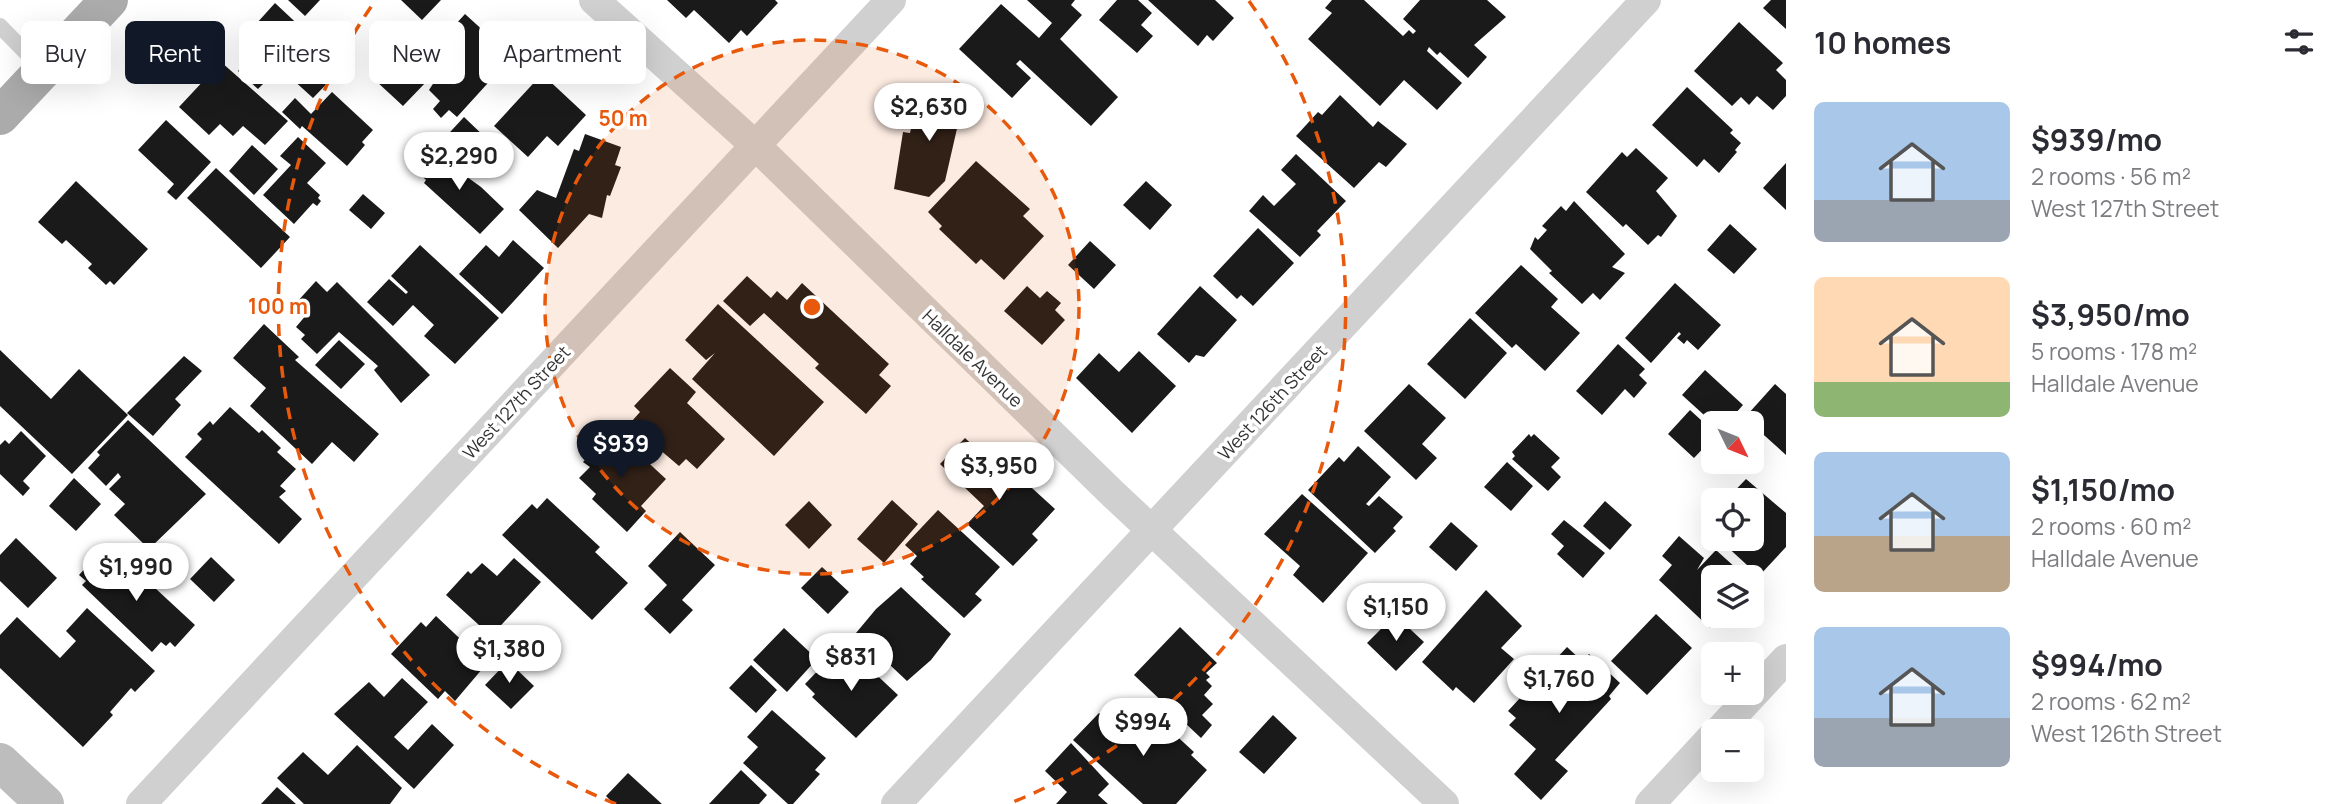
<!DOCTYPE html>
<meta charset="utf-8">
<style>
:root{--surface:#fff;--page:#f7f7f7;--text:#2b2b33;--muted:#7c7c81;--accent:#111827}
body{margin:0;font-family:Manrope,sans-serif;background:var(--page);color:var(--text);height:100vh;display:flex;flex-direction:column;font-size:26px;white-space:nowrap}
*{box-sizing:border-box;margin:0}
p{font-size:23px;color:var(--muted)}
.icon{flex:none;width:38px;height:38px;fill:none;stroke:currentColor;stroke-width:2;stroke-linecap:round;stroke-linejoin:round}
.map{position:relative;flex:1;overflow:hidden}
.side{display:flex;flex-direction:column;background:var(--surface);width:560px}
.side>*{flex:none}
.top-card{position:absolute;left:21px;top:21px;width:665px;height:63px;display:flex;gap:14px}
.needle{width:46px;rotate:133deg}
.tools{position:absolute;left:1701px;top:411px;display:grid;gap:14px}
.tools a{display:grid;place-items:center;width:63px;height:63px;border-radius:10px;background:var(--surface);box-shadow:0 7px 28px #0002;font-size:35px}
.price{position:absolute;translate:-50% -60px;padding:0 16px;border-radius:24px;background:#fff;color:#222;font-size:23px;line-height:46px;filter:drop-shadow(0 2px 4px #0008)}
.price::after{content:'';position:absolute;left:50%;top:42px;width:21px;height:16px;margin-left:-10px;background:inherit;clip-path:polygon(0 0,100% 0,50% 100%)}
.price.selected{background:var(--accent);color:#fff}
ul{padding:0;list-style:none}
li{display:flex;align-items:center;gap:21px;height:175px;padding:0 28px}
li span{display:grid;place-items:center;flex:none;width:196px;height:140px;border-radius:10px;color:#555}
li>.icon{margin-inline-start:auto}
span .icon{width:84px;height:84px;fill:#fffc;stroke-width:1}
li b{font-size:30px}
h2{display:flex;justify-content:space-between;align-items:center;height:84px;padding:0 28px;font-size:30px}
.tag{padding:0 24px;border-radius:10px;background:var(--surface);box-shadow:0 7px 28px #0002;font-size:24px;line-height:63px}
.tag.selected{background:var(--accent);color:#fff}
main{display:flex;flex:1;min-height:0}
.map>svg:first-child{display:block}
.building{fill:#1a1a1a}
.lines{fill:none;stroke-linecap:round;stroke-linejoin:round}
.service{stroke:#d0d0d0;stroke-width:16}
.minor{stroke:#d0d0d0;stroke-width:30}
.secondary{stroke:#bdbdbd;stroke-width:38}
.primary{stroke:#ababab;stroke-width:38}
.ring{fill:none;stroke:#e8590c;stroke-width:3.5;stroke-dasharray:12 9}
.labels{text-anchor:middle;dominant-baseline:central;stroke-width:7;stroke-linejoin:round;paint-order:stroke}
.street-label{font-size:18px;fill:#333;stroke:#fff}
.centre{fill:#e8590c;stroke:#fff;stroke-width:3.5}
.ring-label{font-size:21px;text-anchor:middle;font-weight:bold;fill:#e8590c;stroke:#fff;stroke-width:7;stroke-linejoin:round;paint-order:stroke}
</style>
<main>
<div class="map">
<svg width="1786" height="804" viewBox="0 0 1786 804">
<rect width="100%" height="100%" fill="#fff"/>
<path class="building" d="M288,0h32l-15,16z
M401,0h40l-19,20z
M667,0h108l3,3 -31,33 -6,-6 -12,13 -35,-33 -8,8z
M1027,0h48l-4,5 11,10 -22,24 58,58 -27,29 -71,-66 -4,4 15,14 -19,20 -53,-49 42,-45 38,34 13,-15z
M1117,0h21l14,13 -11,12 12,11 -16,17 -38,-33z
M1148,0h67l19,18 -21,23 -6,-6 -9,11z
M1332,0h32l39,36 6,-6 4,4 3,-3 -13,-12 17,-19h67l19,17 -32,28 13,12 -19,21 -28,-26 -3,3 -8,-8 -2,4 35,32 -25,27 -33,-30 -24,26 -72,-67 24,-26 -7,-5z
M1771,0h15v29l-23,-21z
M275,3l32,30 4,-6 37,35 -35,36 -22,-20 10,-11 -10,-12 -7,14 -3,-3 -23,23 -20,-18 10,-11 -7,-6 12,-13 -7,-6z
M465,14l22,20 6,-6 25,22 -61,67 -8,-7 -8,8 -8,-9 7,-8 -11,-11 11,-17 -7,-6 8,-10 -9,-7z
M1739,22l44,41 -7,7 10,10v16l-13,14 -16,-14 -8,9 -8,-8 -9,9 -38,-35z
M401,55l27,25 -25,26 -27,-25z
M221,62l67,59 -23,24 -22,-19 -10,10 -13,-12 -11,11 -30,-28z
M542,74l44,41 -28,31 -11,-10 -19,21 -34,-31z
M1687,87l46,43 -3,3 11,10 -6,7 2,2 -18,21 -15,-14 -7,8 -45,-42z
M920,88l44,10 -19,83 -16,16 -35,-8 9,-57 7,1z
M332,92l41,38 -11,12 3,3 -18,21 -45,-40 -2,3 -18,-17 13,-14 16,16z
M1340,95l33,32 5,-6 29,23 -21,23 -7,-5 -25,26 -58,-52 22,-24 4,3z
M464,117l24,23 -24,26 -25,-22z
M166,120l45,42 -35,38 -9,-8 7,-8 -36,-34z
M585,134l36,13 -6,18 6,2 -11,29 -3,-1 -5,23 -13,-4 -31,34 -39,-38 18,-20 19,8 18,-49 5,2z
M298,137l28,26 -19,20 13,12 -2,3 3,3 -4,5 -4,-3 -19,21 -31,-29 28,-30 -11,-9z
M252,145l26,24 -24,26 -25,-24z
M1636,148l32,30 -12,13 21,25 -16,21 -3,-2 -10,10 -22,-21 -3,3 -37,-35 36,-40 5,5z
M431,151l50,36 23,22 -24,25 -56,-51 2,-3 -11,-11z
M1296,154l50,47 -29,30 4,4 -21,22 -51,-46 14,-16 11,11 22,-22 -15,-14z
M976,161l54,48 -7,7 21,20 -40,44 -23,-21 -5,5 -37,-35 3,-3 -14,-14z
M1786,163v47l-23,-22z
M216,168l74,69 -29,31 -74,-70z
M76,181l72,68 -34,36 -4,-4 -4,4 -18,-17 4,-4 -26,-24 -4,4 -24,-22z
M1146,181l26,24 -22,25 -27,-25z
M363,194l22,19 -14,16 -22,-19z
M1574,201l51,53 -13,13 13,6 -25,27 -7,-7 -11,11 -33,-31 3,-2 -22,-22 5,-12 3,3 9,-10 -5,-4 19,-20 5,5z
M1730,224l27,25 -23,25 -27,-24z
M1258,228l36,35 -41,43 -12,-11 -4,4 -24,-23z
M513,240l31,28 -42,46 -43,-40 27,-29 13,12z
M1090,241l26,24 -22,24 -26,-24z
M420,245l79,73 -44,46 -31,-28 10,-11 -21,-20 -20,21 -26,-24 22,-23 17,15 2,-2 -17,-16z
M1521,265l37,34 -7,8 29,26 -35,38 -29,-27 -4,4 -37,-35z
M747,276l24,22 6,-7 10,9 15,-17 87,81 -10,11 12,11 -25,28 -51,-46 4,-4 -55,-51 -14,13 -27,-25z
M316,281l11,11 10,-10 93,93 -29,28 -27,-33 4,-4 -39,-34 -22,22 -16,-15 4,-4 -9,-8 11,-13 -11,-11z
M1675,283l46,42 -23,25 -11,-10 -3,4 -7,-6 4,-4 -2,-2 -28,31 -26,-25z
M1027,286l13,12 7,-7 14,12 -6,7 10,10 -23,25 -38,-34z
M1200,286l37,34 -33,37 -8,-2 -7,8 -32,-29z
M718,304l106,98 -50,54 -82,-77 23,-26 -9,7 -21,-20z
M1470,318l37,35 -42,46 -38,-35z
M264,324l35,33 -4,3 84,74 -25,28 -22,-20 -20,22 -62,-58 16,-18 -33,-30z
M339,340l26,24 -24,25 -26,-24z
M1618,344l27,25 -6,6 8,8 -13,15 -9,-9 -23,26 -26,-24z
M0,350l51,49 28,-30 49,46 -56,59 -72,-68z
M1139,351l37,35 -44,47 -56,-55 23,-25 20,19z
M184,356l18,15 -27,28 6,6 -28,31 -26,-23z
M670,368l26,24 -9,11 38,36 -28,30 -11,-10 -7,7 -40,-34 2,-3 -9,-8 8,-9 -6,-6z
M1705,370l38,35 -17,19h-12l-32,-29z
M1409,384l37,34 -24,26 15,14 -21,22 -52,-49z
M1775,384l11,10v61l-31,-28 3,-4 -10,-9z
M230,407l29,26 3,-3 19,18 -4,4 19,17 -16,17 6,5 -7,6 23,22 -23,25 -94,-87 17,-18 -5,-5 13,-13 3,4z
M1690,410l23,21v7l-19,20 -26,-24z
M128,420l78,74 -57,55 -35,-34 11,-11 -16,-15 12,-12 -3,-4 -12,13 -18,-18 12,-13 -3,-3z
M613,430l53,49 -25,27 5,5 -19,21 -35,-33 4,-5 -17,-16 11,-11 -7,-5z
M21,431l25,25 -23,25 7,7 -7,8 -23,-22v-29l5,-5 4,4z
M1529,434l2,3 3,-3 26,24 -9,9 10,10 -13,14 -36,-32 3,-3 -3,-4z
M965,438l29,27 6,-6 55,50 -23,25 6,6 -25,26 -46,-42 17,-18 -44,-42z
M1358,446l33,31 -25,27 3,2 10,-10 24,21 -10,11 3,3 -21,22 -67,-63 31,-33 5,5z
M1507,462l26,24 -22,25 -27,-24z
M74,478l27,26 -25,27 -27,-25z
M1746,479l40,34v34l-27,29 -36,-33 3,-4h26v-39h-26z
M1302,494l66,59 -45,50 -30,-28 7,-9 -36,-32z
M547,498l53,49 -5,5 33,31 -36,37 -90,-85 30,-31 5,5z
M892,500l26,24 -34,39 -27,-24z
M809,501l23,24 -23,24 -24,-24z
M1605,501l27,24 -22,25 -27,-24z
M938,510l62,57 -25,27 7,6 -18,18 -43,-39 3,-2 -14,-13 7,-8 -12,-11z
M1564,520l41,33 -22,25 -26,-24 7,-8 -13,-12z
M1451,522l27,24 -22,25 -27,-24z
M680,532l35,33 -33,35 11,10 -23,24 -26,-25 23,-24 -19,-19z
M1679,536l25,22 -7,12 19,-20 31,28h-34v38h8l-11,12 -51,-48 13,-15 -10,-9z
M16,538l41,40 -29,30 -28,-27v-26z
M114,550l81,75 -20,22 -5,-5 -4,4 -5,-4 -9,10 -70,-67 4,-4 -7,-6 11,-12 7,6z
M211,557l24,23 -21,22 -24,-23z
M514,558l27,24 -50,54 -45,-41 22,-24 3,3 11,-11 15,13z
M822,567l27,25 -21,22 -27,-26z
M901,587l50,47 -20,26 -24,21 -51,-48 20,-24z
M1486,590l36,36 -21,22 13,11 -40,44 -18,-16 -3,4 -31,-29z
M87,608l68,63 -20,21 -4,-4 -21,24 3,3 -30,32 -83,-79v-33l17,-18 43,41 16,-17 -10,-10z
M1656,614l36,34 -45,47 -36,-34z
M1395,615l29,27 -28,29 -29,-28z
M436,616l37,35 10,17 -28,33 -10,-10 -7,8 -47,-45 30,-32 5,5z
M1180,627l37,36 -11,10 4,4 -4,3 6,6 -8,9 9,9 -11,11 10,10 -11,13 -67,-63z
M784,628l33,31 -30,33 -34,-32z
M1567,647l15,14 7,-7 31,29 -11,13 2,3 -56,61 13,11 -27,29 -27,-26 22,-25 -27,-24 7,-7 -8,-7z
M852,652l46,43 -42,43 -44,-41 3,-3 -10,-10 25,-26 8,8z
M508,661l26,25 -23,23 -26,-24z
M751,665l26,25 -21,23 -27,-25z
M402,678l26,24 -34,35 14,13 24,-26 22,21 -40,44 -80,-75 35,-32 15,15z
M1146,708l48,44 -3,3 16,15 -31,34h-33l-70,-64 26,-27 23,21z
M772,710l54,48 -11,12 5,4 -27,30h-5l-45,-41 15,-16 -11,-10z
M1273,715l24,23 -33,36 -25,-22z
M1071,743l38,41 -11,11 10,9h-52l11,-12 -22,-21z
M357,745l45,43 -12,16h-86l-27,-26 26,-26 25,23z
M741,770l26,25 -8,9h-50z
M628,773l34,31h-48l-8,-8z
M277,787l19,17h-35z"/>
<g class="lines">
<path class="service" d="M0,26l43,44"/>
<path class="minor" d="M594,0l161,145 357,348 332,311
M1718,732l68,-73
M141,804l750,-804
M896,804l750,-804
M1650,804l63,-68"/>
<path class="secondary" d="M0,762l45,42"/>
<path class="primary" d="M0,116l109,-116"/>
</g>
<circle cx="812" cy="307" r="267" fill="#e8590c" fill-opacity=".12"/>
<g class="ring">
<circle cx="812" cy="307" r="267"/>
<path d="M616 804A534 534 0 0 1 375 1M1249 1A534 534 0 0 1 1008 804"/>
</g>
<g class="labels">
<g class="street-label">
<text transform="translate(973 358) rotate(44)">Halldale Avenue</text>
<text transform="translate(516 402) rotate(-47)">West 127th Street</text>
<text transform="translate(1272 402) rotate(-47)">West 126th Street</text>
</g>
</g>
<circle cx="812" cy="307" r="10" class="centre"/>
<g class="ring-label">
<text x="623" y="126">50 m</text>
<text x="278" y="314">100 m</text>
</g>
</svg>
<div class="tools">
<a><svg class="needle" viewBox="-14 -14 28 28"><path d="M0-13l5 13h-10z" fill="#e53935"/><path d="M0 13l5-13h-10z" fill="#7c7c81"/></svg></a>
<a><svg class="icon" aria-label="locate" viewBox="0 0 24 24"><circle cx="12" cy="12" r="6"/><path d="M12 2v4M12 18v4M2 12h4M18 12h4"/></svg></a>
<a><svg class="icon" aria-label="layers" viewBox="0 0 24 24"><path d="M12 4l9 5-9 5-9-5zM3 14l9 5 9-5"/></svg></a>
<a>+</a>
<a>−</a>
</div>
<b class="price" style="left:929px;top:143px">$2,630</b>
<b class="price" style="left:459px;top:192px">$2,290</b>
<b class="price selected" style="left:621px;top:480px">$939</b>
<b class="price" style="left:999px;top:502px">$3,950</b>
<b class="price" style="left:136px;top:603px">$1,990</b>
<b class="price" style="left:1396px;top:643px">$1,150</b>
<b class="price" style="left:509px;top:685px">$1,380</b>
<b class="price" style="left:851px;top:693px">$831</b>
<b class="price" style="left:1559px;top:715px">$1,760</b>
<b class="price" style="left:1143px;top:758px">$994</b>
<div class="top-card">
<a class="tag">Buy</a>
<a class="tag selected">Rent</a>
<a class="tag">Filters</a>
<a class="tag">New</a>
<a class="tag">Apartment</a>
</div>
</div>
<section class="side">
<h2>10 homes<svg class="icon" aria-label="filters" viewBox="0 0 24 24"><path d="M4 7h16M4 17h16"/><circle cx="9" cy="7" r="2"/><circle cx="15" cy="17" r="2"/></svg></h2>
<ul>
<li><span style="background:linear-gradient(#a9c7e8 70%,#9aa5b1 0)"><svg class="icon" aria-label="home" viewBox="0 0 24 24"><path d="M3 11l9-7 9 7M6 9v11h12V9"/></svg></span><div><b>$939/mo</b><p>2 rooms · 56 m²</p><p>West 127th Street</p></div></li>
<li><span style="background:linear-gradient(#ffd9b3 75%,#8fb573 0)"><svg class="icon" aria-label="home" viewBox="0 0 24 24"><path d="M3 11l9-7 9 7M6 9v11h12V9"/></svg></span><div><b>$3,950/mo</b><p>5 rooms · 178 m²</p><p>Halldale Avenue</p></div></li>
<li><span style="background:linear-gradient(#a9c7e8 60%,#b9a48a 0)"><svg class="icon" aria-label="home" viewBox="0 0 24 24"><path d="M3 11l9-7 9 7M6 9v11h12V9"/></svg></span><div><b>$1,150/mo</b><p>2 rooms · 60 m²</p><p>Halldale Avenue</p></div></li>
<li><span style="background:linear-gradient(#a9c7e8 65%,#9aa5b1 0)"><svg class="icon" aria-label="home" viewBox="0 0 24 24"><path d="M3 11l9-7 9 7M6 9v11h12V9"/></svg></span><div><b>$994/mo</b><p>2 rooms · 62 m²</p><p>West 126th Street</p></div></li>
</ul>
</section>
</main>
